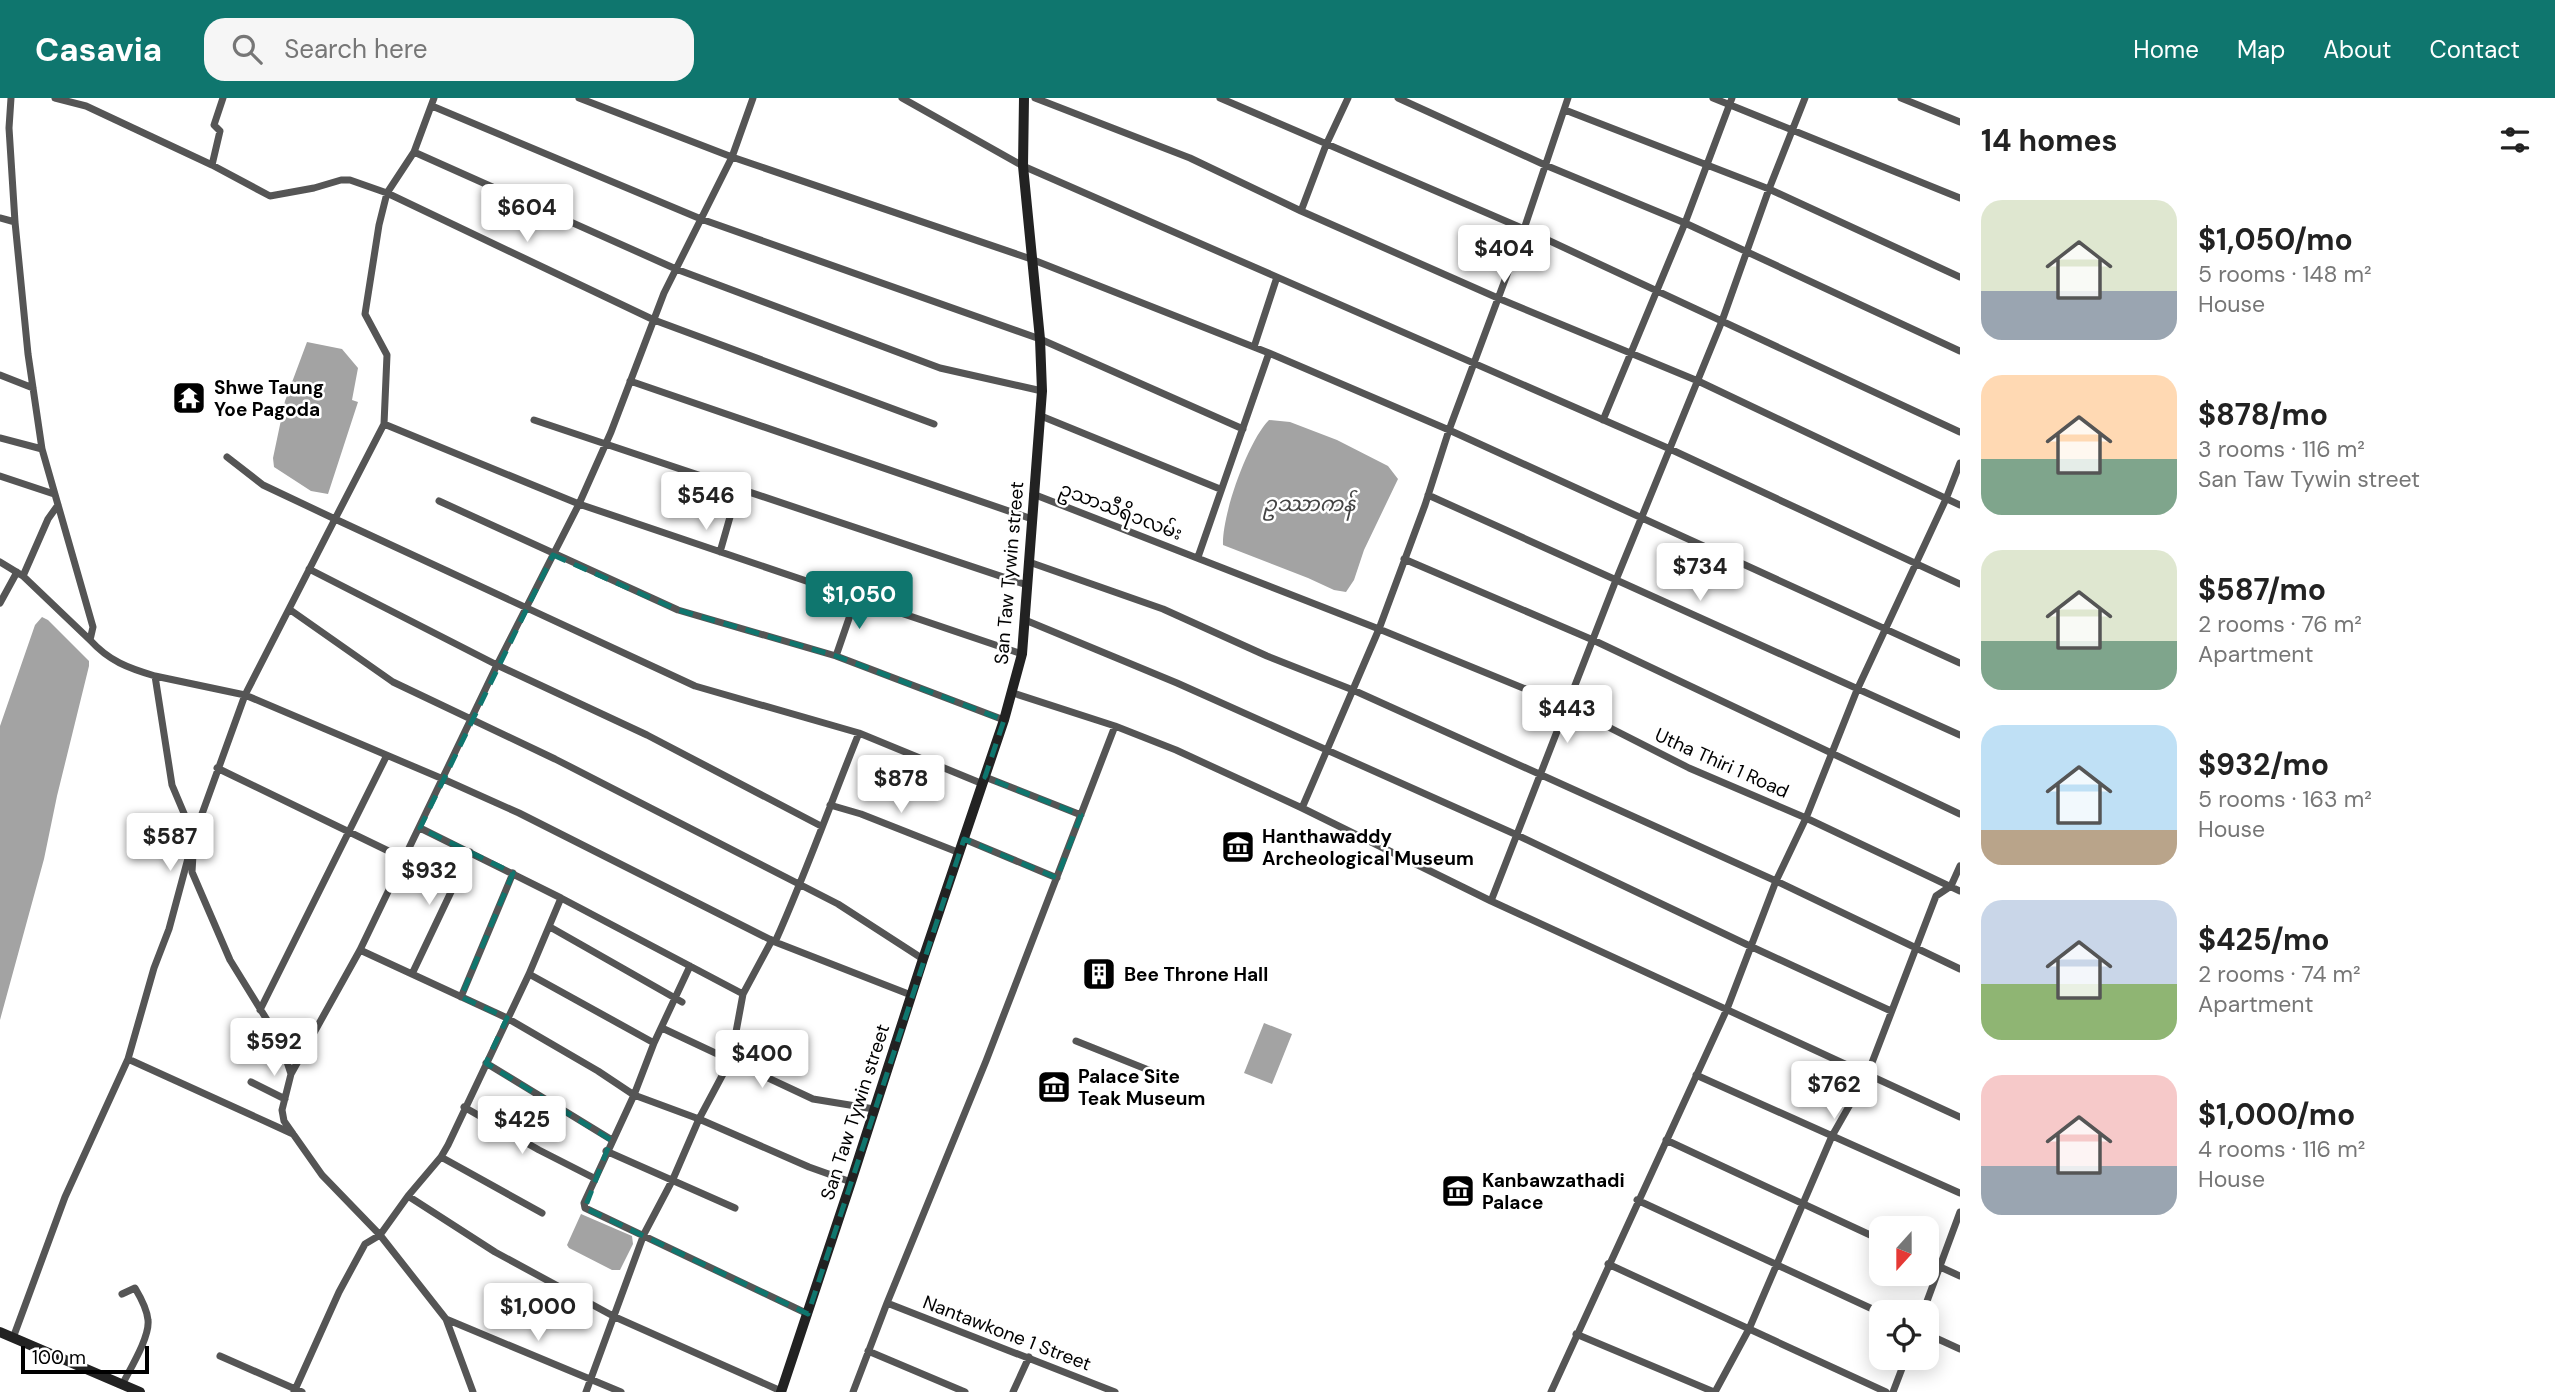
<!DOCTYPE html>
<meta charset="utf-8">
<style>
:root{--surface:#fff;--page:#f6f6f6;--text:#222;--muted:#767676;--accent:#0f766e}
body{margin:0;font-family:"DM Sans","Noto Sans Myanmar",sans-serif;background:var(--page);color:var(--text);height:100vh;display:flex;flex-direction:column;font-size:26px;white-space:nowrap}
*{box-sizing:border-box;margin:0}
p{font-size:23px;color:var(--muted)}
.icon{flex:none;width:38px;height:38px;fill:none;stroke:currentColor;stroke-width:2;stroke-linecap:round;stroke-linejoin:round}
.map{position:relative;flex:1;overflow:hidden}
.panel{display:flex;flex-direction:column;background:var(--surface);width:595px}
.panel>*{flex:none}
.needle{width:46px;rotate:201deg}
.buttons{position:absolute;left:1869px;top:1118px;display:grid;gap:14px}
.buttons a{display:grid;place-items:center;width:70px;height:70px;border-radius:14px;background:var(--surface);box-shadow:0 4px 18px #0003;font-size:35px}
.scale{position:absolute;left:21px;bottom:18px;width:128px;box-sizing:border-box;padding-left:7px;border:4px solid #000;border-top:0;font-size:19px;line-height:24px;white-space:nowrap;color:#000;-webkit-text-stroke:5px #fff;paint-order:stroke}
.price{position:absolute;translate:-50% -60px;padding:0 16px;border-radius:7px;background:#fff;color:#222;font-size:23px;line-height:46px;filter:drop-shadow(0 2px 4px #0008)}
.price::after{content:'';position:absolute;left:50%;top:42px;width:21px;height:16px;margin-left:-10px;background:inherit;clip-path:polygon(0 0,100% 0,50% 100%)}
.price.current{background:var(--accent);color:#fff}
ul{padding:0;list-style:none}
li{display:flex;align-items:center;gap:21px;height:175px;padding:0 21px}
li span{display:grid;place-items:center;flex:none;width:196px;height:140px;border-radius:21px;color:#555}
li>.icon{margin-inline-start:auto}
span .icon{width:84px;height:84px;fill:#fffc;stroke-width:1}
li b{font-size:30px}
h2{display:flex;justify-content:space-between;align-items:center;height:84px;padding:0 21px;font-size:30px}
header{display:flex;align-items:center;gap:42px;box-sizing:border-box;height:98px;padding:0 35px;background:var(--accent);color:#fff}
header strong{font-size:33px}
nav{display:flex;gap:38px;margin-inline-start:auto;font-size:24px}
.search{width:490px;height:63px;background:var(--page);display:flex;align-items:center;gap:18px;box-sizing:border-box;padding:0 24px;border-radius:21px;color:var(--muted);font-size:26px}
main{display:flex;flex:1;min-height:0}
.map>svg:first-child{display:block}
.water{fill:#a3a3a3}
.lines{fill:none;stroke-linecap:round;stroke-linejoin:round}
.street{stroke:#555;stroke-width:7}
.secondary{stroke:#222;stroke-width:10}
.marked{fill:none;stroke:#0f766e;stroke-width:5;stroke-dasharray:14 9;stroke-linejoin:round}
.labels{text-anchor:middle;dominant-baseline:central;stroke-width:5;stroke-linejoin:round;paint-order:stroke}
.poi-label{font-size:19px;font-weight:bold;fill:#000;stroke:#fff;text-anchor:start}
.street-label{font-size:19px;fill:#000;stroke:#fff}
.water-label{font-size:21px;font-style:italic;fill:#444;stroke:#fff}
</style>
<header>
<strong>Casavia</strong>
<div class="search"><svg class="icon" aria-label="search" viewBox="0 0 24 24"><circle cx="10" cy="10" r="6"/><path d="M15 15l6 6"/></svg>Search here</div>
<nav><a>Home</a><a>Map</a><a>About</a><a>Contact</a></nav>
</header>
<main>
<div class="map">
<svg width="1960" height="1294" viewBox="0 0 1960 1294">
<rect width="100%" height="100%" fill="#fff"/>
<path class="water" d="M307,244l35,7 16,19 -6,32 6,2 -30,92 -17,-3 -37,-24 -1,-9 12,-57z
M1269,322l21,2 47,18 51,26 10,13 -34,71 -10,30 -8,12 -12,-2 -26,-12 -85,-33c-1,-31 25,-104 46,-125z
M42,519l6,3 41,41v5l-32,130 -13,63 -44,161v-294l35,-101z
M1264,925l28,11 -20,50 -28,-11z
M581,1116l51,22 1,8 -13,26h-8l-43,-22 -2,-3z"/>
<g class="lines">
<path class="street" d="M11,0l-2,30 6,94 13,132 14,95 51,178 -3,13c19,21 38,28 65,36l17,109 22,52 -2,35 38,88 50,81 11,33 -9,36 2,11 38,54 58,60 66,84 27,73
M55,0l31,8 126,59 58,31 44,-8 27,-8h9l37,13 267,127 280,104
M434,0l-20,54 -27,41 -8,32 -14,89 22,41 -3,69 -49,95 360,167 164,47 124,51
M579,0l153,59 299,102 238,94 180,77 511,233
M902,0l121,68 647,283 290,135
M1035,0l155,60 111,53 199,88 198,82 262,124
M1220,0l304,131 436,203
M1398,0l147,67 140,58 275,128
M1713,0l247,100
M1901,0l59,24
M432,8l269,113 339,120 203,90
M1565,12l204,79 36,-91
M414,54l262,117 264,99 102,23
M212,67l8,-34 -6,-6 9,-27
M1301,113l25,-66 22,-47
M0,120l15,4
M1254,249l23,-70
M0,277l33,13
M630,283l402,138
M1041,318l179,73
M534,322l493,165
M1603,322l82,-197 47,-125
M384,326l195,80 443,150
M0,340l42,11
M0,378l54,18
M1033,396l346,135 188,77 122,62 117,50 154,73
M1428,397l532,240
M439,403l239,109 158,46 168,64
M720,454l18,-63
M1198,459l71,-204
M1404,461l189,81 367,174
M0,464l23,14 67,64
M1029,464l134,47 104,47 86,34 423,191 184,88
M309,471l188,96 150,70 174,91
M23,478l25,-57 10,-14
M0,505l17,-31
M289,511l104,73 162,77 283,145 85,55
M1025,522l152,63 340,152 235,112 139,64
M836,558l20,-58
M155,578l90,19 198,84 76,34 256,129 136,53
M1013,595l102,33 61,24 126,58 189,93 469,216
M217,670l188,91
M985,679l96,38
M830,707l31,9 99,39
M1302,710l77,-179 46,-124 24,-75 75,-201 44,-131
M420,730l141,70 182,96
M194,738l51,-141 90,-176 -72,-34 -36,-28
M964,741l93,39
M1491,803l125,-321 106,-259 47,-132 191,88
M550,829l132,75
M775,844c31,-69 56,-140 84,-209
M360,852l147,68 91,53 36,24 65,24 110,48 42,15
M412,876l58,-122
M529,876l125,69 36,-77
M461,899l52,-124
M260,912l126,-253
M662,930l151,71 61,10
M1076,943l80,32
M654,945l-20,52 -50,108 1,5 223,106
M128,961l165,75
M486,965l126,77
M291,976l69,-124 137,-285 82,-161 32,-72 53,-139 68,-136 21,-59
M1696,977l264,118
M251,984l34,17
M464,1009l75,43 55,28
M1666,1042l215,100
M606,1053l129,57
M441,1059l101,56
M408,1098l33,-39 7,-12 81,-171 32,-76
M1637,1102l244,113
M1927,1163l33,15
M1608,1166l278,128
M122,1196l13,-6c6,10 12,21 13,32 2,17 -18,49 -26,65
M887,1205l228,89
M1923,1214l37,-100
M446,1221l175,73
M1576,1236l138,58
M1927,1236l33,15
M13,1240l52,-141 63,-138 26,-91 15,-39 21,-78
M868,1253l97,41
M220,1258l82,36
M294,1294l45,-100 26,-48 15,-9 28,-39 87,56 120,65 166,74
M586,1294l58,-158 29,-55 26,-60 32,-60 12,-65 29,-54
M853,1294l34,-89 99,-242 129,-335
M1013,1294l16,-35
M1551,1294l176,-383 49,-128 30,-63 51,-128 89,-191 14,-36
M1715,1294l34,-63 83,-193 36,-63 68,-177 15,-10 9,-20
M1893,1294l13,-34"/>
<path class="secondary" d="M0,1234l140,60
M781,1294l70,-210 72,-223 81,-239 18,-66 20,-263 -2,-52 -17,-173 1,-68"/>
</g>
<path class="marked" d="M553,457l125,55 158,46 168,64 -19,57 96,38 -24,63 -93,-39 -156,475 -223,-106 26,-68 -125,-77 21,-45 -46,-21 52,-124 -93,-45z"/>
<defs>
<symbol id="temple-square" viewBox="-11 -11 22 22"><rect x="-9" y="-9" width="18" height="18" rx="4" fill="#000" stroke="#fff"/><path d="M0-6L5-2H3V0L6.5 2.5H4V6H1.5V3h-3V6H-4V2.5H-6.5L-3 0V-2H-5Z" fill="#fff"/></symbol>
<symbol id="museum-square" viewBox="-11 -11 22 22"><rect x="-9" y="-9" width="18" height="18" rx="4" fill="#000" stroke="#fff"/><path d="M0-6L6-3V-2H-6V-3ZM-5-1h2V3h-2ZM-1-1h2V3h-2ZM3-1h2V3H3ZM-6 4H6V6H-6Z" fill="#fff"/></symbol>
<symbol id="building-square" viewBox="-11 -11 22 22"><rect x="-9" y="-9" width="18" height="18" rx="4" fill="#000" stroke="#fff"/><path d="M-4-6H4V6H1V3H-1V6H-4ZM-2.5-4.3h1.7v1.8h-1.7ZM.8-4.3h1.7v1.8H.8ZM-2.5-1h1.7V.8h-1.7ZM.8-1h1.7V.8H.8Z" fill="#fff"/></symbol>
</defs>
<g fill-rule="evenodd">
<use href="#temple-square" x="170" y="281" width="38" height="38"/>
<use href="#museum-square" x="1219" y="730" width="38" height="38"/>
<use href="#building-square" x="1080" y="857" width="38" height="38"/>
<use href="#museum-square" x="1035" y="970" width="38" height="38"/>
<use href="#museum-square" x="1439" y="1074" width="38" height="38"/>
</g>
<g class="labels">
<g class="poi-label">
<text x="214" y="289">Shwe Taung<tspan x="214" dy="22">Yoe Pagoda</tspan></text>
<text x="1262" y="738">Hanthawaddy<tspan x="1262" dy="22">Archeological Museum</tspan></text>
<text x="1124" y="876">Bee Throne Hall</text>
<text x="1078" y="978">Palace Site<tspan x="1078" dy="22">Teak Museum</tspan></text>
<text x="1482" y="1082">Kanbawzathadi<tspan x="1482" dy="22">Palace</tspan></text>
</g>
<g class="street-label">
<text transform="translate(1121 413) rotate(21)">ဥသာသီရိ၁လမ်း</text>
<text transform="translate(1009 475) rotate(-85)">San Taw Tywin street</text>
<text transform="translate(1722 665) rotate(24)">Utha Thiri 1 Road</text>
<text transform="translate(855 1014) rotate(-72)">San Taw Tywin street</text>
<text transform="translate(1007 1235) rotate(21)">Nantawkone 1 Street</text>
</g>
<g class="water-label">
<text x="1309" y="406">ဥဿာကန်</text>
</g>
</g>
</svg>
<div class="buttons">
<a><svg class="needle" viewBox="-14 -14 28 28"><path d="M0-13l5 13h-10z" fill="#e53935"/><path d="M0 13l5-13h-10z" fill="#767676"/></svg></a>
<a><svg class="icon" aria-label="locate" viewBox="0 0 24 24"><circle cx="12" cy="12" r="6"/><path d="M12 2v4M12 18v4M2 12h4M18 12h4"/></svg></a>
</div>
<div class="scale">100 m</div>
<b class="price" style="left:527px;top:146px">$604</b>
<b class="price" style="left:1504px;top:187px">$404</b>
<b class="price" style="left:706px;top:434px">$546</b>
<b class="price" style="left:1700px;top:505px">$734</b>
<b class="price current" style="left:859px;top:533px">$1,050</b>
<b class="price" style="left:1567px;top:647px">$443</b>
<b class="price" style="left:901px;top:717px">$878</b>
<b class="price" style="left:170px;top:775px">$587</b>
<b class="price" style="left:429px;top:809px">$932</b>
<b class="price" style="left:274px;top:980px">$592</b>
<b class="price" style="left:762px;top:992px">$400</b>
<b class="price" style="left:1834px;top:1023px">$762</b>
<b class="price" style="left:522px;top:1058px">$425</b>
<b class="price" style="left:538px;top:1245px">$1,000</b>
</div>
<section class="panel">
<h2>14 homes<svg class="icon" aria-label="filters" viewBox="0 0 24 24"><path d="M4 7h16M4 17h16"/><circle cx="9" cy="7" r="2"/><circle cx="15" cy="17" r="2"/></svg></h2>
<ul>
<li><span style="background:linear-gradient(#dfe7d0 65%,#9aa5b1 0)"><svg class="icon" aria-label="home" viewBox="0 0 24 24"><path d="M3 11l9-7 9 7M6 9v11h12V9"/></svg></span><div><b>$1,050/mo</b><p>5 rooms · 148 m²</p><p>House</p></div></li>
<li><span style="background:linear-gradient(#ffd9b3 60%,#7fa58c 0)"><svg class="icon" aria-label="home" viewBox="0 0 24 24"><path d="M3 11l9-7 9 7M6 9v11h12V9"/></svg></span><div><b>$878/mo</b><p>3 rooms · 116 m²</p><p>San Taw Tywin street</p></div></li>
<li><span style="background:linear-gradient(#dfe7d0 65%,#7fa58c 0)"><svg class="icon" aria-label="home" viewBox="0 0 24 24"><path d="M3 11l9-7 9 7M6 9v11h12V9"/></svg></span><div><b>$587/mo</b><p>2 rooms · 76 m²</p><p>Apartment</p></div></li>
<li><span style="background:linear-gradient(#bfe0f5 75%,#b9a48a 0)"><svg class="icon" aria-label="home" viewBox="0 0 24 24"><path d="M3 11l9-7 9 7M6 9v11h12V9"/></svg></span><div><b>$932/mo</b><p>5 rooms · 163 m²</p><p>House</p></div></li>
<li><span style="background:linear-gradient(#c9d6e8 60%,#8fb573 0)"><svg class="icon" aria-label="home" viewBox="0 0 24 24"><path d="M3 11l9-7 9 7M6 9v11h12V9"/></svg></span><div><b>$425/mo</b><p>2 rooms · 74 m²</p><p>Apartment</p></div></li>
<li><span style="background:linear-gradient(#f6c9c9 65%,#9aa5b1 0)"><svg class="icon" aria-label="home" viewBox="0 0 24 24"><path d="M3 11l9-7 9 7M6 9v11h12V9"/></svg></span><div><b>$1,000/mo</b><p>4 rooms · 116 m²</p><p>House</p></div></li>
</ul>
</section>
</main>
